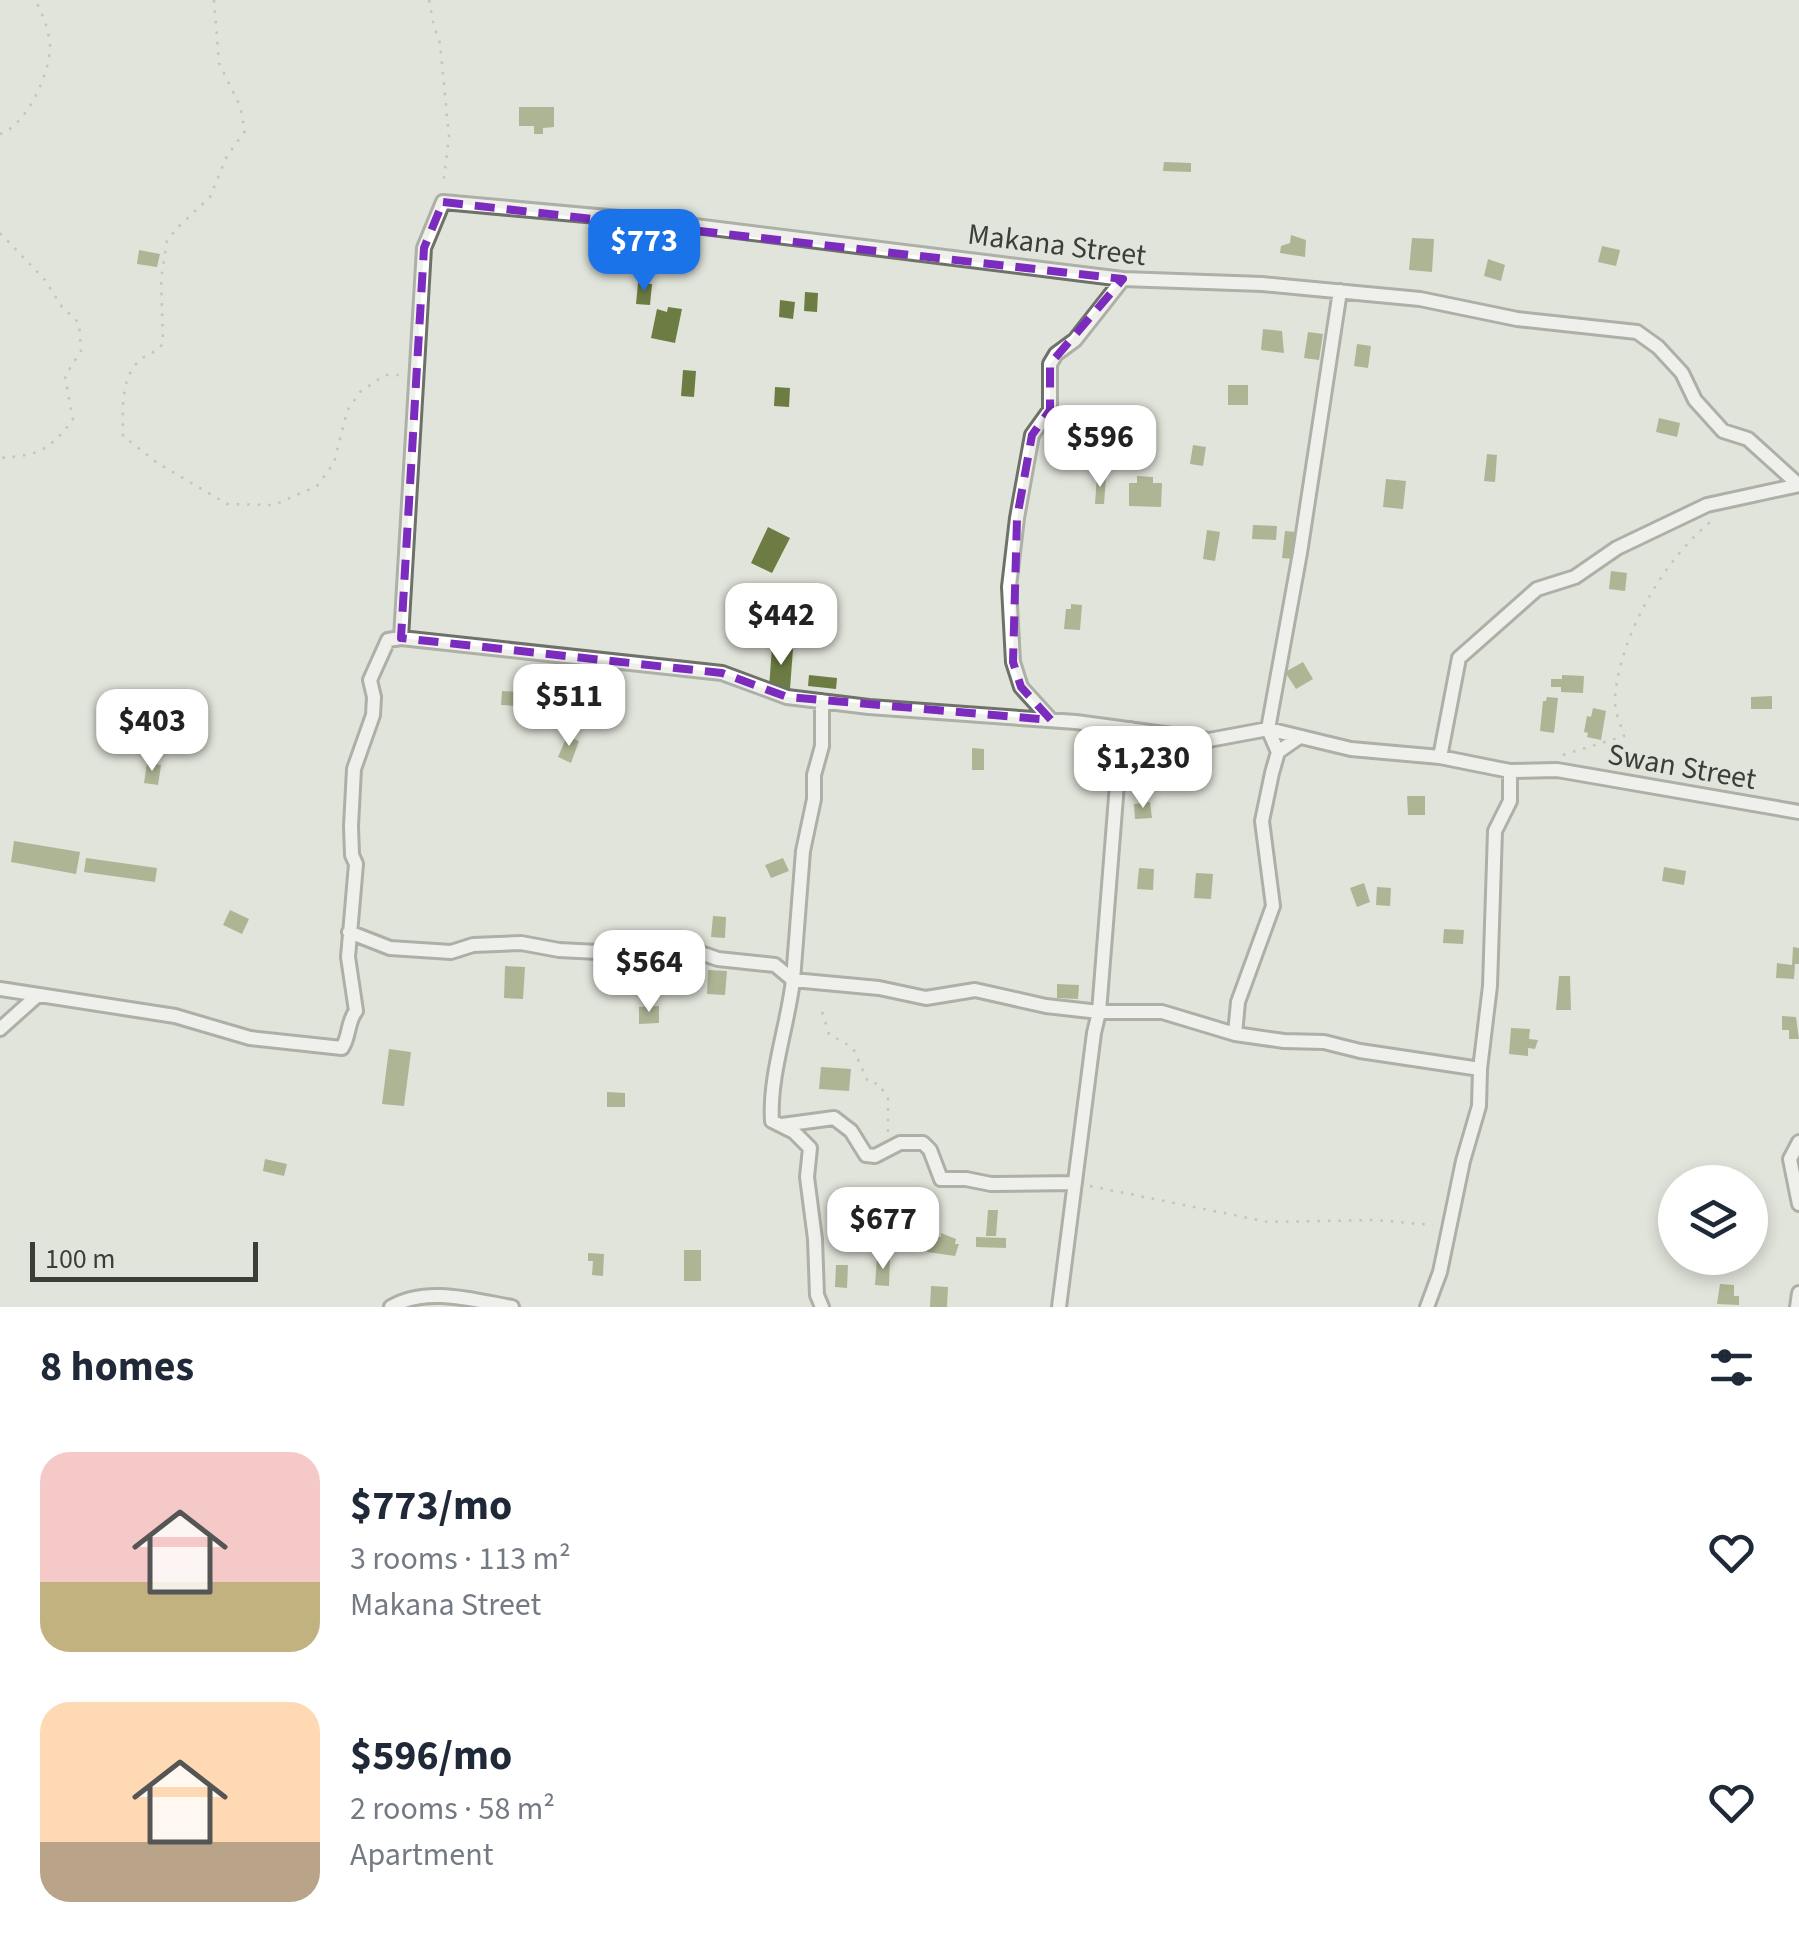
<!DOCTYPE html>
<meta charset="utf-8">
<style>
:root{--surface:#fff;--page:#f2f2f3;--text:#1f2937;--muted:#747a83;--accent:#1a73e8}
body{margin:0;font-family:"Source Sans 3",sans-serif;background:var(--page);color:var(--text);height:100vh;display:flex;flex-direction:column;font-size:38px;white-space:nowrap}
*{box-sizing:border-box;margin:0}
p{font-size:32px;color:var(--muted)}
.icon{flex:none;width:55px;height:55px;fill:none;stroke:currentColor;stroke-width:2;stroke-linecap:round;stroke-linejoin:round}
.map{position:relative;height:1307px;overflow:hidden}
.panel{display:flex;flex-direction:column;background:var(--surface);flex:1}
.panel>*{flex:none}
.tools{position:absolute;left:1658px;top:1165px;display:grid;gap:20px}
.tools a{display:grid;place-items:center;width:110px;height:110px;border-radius:50%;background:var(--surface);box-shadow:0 5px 15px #0003;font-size:50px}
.scale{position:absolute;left:30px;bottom:25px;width:228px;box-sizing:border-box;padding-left:10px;border:5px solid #3c3d39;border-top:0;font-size:28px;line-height:35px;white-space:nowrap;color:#3c3d39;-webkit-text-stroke:8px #e1e4da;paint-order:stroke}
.price{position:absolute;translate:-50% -85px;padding:0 22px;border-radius:20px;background:#fff;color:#222;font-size:32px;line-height:65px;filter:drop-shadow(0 2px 5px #0008)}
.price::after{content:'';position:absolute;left:50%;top:60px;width:30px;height:22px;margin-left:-15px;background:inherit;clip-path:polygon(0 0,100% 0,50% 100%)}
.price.selected{background:var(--accent);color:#fff}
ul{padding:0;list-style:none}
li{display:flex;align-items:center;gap:30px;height:250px;padding:0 40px}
li span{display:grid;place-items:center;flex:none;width:280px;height:200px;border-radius:30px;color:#555}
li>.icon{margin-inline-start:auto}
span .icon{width:120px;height:120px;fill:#fffc;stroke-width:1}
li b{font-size:42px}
h2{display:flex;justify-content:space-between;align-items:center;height:120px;padding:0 40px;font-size:42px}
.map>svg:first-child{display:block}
.building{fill:#6d7c42}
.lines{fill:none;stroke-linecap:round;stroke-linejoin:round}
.minor-casing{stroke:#6e7168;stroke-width:18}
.path{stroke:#9da098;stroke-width:2.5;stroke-dasharray:2.5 8;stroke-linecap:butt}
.minor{stroke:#fff;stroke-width:12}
.marked{fill:none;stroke:#7b2cbf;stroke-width:8;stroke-dasharray:20 12;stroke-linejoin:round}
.labels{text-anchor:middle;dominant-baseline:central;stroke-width:10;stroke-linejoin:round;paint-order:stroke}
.street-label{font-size:30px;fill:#3c3d39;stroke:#e1e4da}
</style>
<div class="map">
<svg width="1799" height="1307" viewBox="0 0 1799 1307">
<rect width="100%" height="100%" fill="#e1e4da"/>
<path class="building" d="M519,107h35v20l-11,1v6h-9v-8h-15z
M1164,162l27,1v9l-28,-1z
M1291,235l15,5 -1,17 -25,-4 1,-7 9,-3z
M1412,238l22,1 -2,33 -23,-2z
M1602,246l18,4 -4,16 -18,-4z
M139,250l21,4 -3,13 -20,-3z
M1488,259l17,6 -4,16 -17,-5z
M638,283l14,1 -2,21 -14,-1z
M805,292l13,1 -1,19 -13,-1z
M780,300l15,2 -2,17 -14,-2z
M668,307l14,2 -7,34 -24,-5 6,-29 10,3z
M1263,329l19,2 2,22 -23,-3z
M1308,332l15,2 -4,26 -15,-2z
M1357,344l14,2 -3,22 -14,-2z
M683,370l13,1 -2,26 -13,-1z
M1228,385h20v20h-20z
M775,387l15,1 -1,19 -15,-1z
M1659,418l21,5 -3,14 -21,-5z
M1193,445l13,2 -3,19 -13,-2z
M1487,454l10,1 -2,27 -11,-1z
M1097,475l9,1 -2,28h-9z
M1137,476l16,1v6h9l-1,24 -32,-1v-23h8z
M1386,479l20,2 -3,28 -20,-2z
M1253,525l24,1 -1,14 -24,-1z
M768,527l22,11 -18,35 -21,-10z
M1207,530l13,2 -5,29 -12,-2z
M1285,531l11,1 -3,27 -11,-1z
M1611,571l16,2 -2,18 -16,-2z
M1071,604l11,1 -2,25 -16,-1 2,-20h5z
M772,647l21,2 -3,40 -21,-1z
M1303,662l10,17 -17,10 -11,-17z
M567,673l16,3 -5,20 -15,-2z
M809,675l28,3 -1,11 -28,-3z
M1562,675l22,1 -1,17 -22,-1v-5h-10v-8h11z
M502,691l18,1 -1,14 -18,-1z
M1772,696v13h-21v-12z
M1547,697l11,1 -4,35 -14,-2 3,-30h3z
M1593,708l13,3 -5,29 -14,-3 1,-4 -4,-1 3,-16 4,1z
M567,736l12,5 -8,22 -13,-6z
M972,748l12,1v21h-12z
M147,763l14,2 -3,20 -14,-2z
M1407,796h18v19h-17z
M1150,802l2,16 -17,1 -1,-15z
M14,841l66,11 -4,22 -65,-12z
M86,858l71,10 -2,14 -71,-10z
M783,858l6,13 -18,7 -6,-13z
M1664,867l22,4 -2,14 -22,-4z
M1139,868l15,1 -1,21 -16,-1z
M1196,873l17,1 -2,25 -17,-1z
M1364,883l6,19 -13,5 -7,-19z
M1377,887l14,1 -1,18 -14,-1z
M230,910l19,9 -7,15 -19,-9z
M713,916l13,1 -1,21 -14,-1z
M1444,929l20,1 -1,14 -20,-1z
M1793,947l6,1v16h-4l-1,15 -18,-1 1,-15 15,2z
M505,966l20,1 -2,32 -19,-1z
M708,970l19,1 -2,24 -18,-1z
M1559,976h11l1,34h-15z
M1057,984l22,1 -1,14 -21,-1z
M659,1006v17l-20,1v-17z
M1782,1016l14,1 3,22h-10v-9h-7z
M1511,1028l19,1 -1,10 9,1 -3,9 -7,-1v8l-19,-2z
M389,1049l22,3 -7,54 -22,-2z
M821,1067l30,2 -2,22 -30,-2z
M607,1092l18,1v14h-18z
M265,1159l22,5 -3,12 -21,-5z
M988,1210h10l-2,26h-10z
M941,1233l15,6 -1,5h4l-4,12 -28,-4 1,-10h7v-6l6,1z
M976,1237l30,1v10l-30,-1z
M684,1250h17v31h-17z
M588,1253l16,1 -1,22 -11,-1 1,-14h-5z
M877,1257l13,1 -1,28 -14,-1z
M836,1265h12l-1,23 -12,-1z
M1720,1284l14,1v11h5v9l-22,-1z
M931,1286l17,1 -1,20h-17z"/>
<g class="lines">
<defs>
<path id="minor" d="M1799,485l-51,-46 -25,-8 -28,-31 -13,-27 -24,-26 -21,-15 -120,-13 -97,-20 -158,-15 -139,-5 -460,-57 -220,-20 -19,46 -23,390 321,35 65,24 82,10 207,15 133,18 59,-11 83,20 89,8 70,14 47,-1 242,42
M1051,720l-30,-33 -8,-25 -4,-75 8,-69 15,-83 18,-25v-46l6,-10 19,-14 48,-61
M1278,752l-10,-23 32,-176 40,-262
M1440,757l19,-99 78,-69 38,-12 42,-29 90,-43 92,-20
M349,932l41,16 61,4 22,-7 48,-2 38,7 39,2 65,-12 55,19 57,6 18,15 10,-129 11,-52v-24l8,-29v-45
M0,989l175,27 75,22 92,10c8,-12 5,-26 14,-37l-8,-54 8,-93 -4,-9 -1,-29 3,-57 19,-54 1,-18 -4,-17 18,-40 13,-2
M0,1029l38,-34
M1235,1034l49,7 40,1 36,9 120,18
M782,1125l52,-7 17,13 15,24 9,1 25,-13h23l7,7 11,29h25l25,5 84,-1
M1799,1142l-9,17 9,45
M391,1307c35,-21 82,-7 121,0
M822,1307l-5,-12 -2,-56 -8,-62 3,-29 -16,-16 -22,-11c-3,-45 16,-96 21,-141l86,8 47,10 49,-8 71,16 53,6h63l73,22 3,-32 35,-96 -11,-85 10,-48 6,-21 20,-14
M1059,1307l35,-274 5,-21 20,-253 12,-30
M1427,1307l13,-35 23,-111 16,-55 1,-37 10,-83 5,-155 15,-30v-30
M1797,1307l2,-14"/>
</defs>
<use href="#minor" class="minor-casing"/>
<path class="path" d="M214,0l5,63 21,43 5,25 -18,25 -17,41 -34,32 -9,12 -6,38 2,64c-6,11 -18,10 -26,20 -17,19 -14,49 -14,73l33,26 71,42 47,1 43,-19 17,-23 13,-52 13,-19 25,-17h16
M429,0l5,27 6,16 9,94 -6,49
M0,134c27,-9 50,-61 50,-88 -1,-16 -7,-32 -15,-46
M0,233l45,47 17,27 17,16 2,28 -16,25 8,44c-25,31 -33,35 -73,38
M1563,755l61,-19c-3,-11 -10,-26 -9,-37 4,-63 50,-142 99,-180
M822,1012l7,22 24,14 15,34 11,2 9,15v36
M1090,1186l178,36 107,-2 58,5"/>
<use href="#minor" class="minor"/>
</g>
<path d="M0 0H1799V1307H0ZM443,202l680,77 -73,85v46l-18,25 -15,83 -4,144 8,25 30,33 -264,-23 -65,-24 -321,-35 23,-390z" fill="#e1e4da" fill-opacity=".55" fill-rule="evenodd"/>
<path class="marked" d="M443,202l680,77 -73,85v46l-18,25 -15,83 -4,144 8,25 30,33 -264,-23 -65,-24 -321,-35 23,-390z"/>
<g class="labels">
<g class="street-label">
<text transform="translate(1057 245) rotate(7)">Makana Street</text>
<text transform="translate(1682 767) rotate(10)">Swan Street</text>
</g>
</g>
</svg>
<div class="tools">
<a><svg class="icon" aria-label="layers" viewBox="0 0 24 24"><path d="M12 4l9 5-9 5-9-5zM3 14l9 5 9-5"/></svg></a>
</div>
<div class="scale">100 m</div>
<b class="price selected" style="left:644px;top:294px">$773</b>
<b class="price" style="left:1100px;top:490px">$596</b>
<b class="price" style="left:781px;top:668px">$442</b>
<b class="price" style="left:569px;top:749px">$511</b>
<b class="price" style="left:152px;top:774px">$403</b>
<b class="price" style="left:1143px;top:811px">$1,230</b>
<b class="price" style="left:649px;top:1015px">$564</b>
<b class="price" style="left:883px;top:1272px">$677</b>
</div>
<section class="panel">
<h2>8 homes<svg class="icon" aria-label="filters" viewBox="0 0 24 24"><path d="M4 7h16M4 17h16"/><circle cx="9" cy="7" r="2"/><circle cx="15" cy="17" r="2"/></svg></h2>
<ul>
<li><span style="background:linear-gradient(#f6c9c9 65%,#c2b280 0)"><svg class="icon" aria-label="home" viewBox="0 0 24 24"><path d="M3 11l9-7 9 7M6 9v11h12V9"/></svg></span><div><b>$773/mo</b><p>3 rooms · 113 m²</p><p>Makana Street</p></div><svg class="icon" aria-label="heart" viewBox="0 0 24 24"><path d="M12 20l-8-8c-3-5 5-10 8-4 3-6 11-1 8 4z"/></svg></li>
<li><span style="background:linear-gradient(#ffd9b3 70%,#b9a48a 0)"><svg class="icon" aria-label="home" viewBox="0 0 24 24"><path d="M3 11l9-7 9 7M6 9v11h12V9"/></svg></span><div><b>$596/mo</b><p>2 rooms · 58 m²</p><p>Apartment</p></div><svg class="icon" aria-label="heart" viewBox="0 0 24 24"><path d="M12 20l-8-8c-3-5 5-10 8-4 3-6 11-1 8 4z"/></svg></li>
</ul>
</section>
